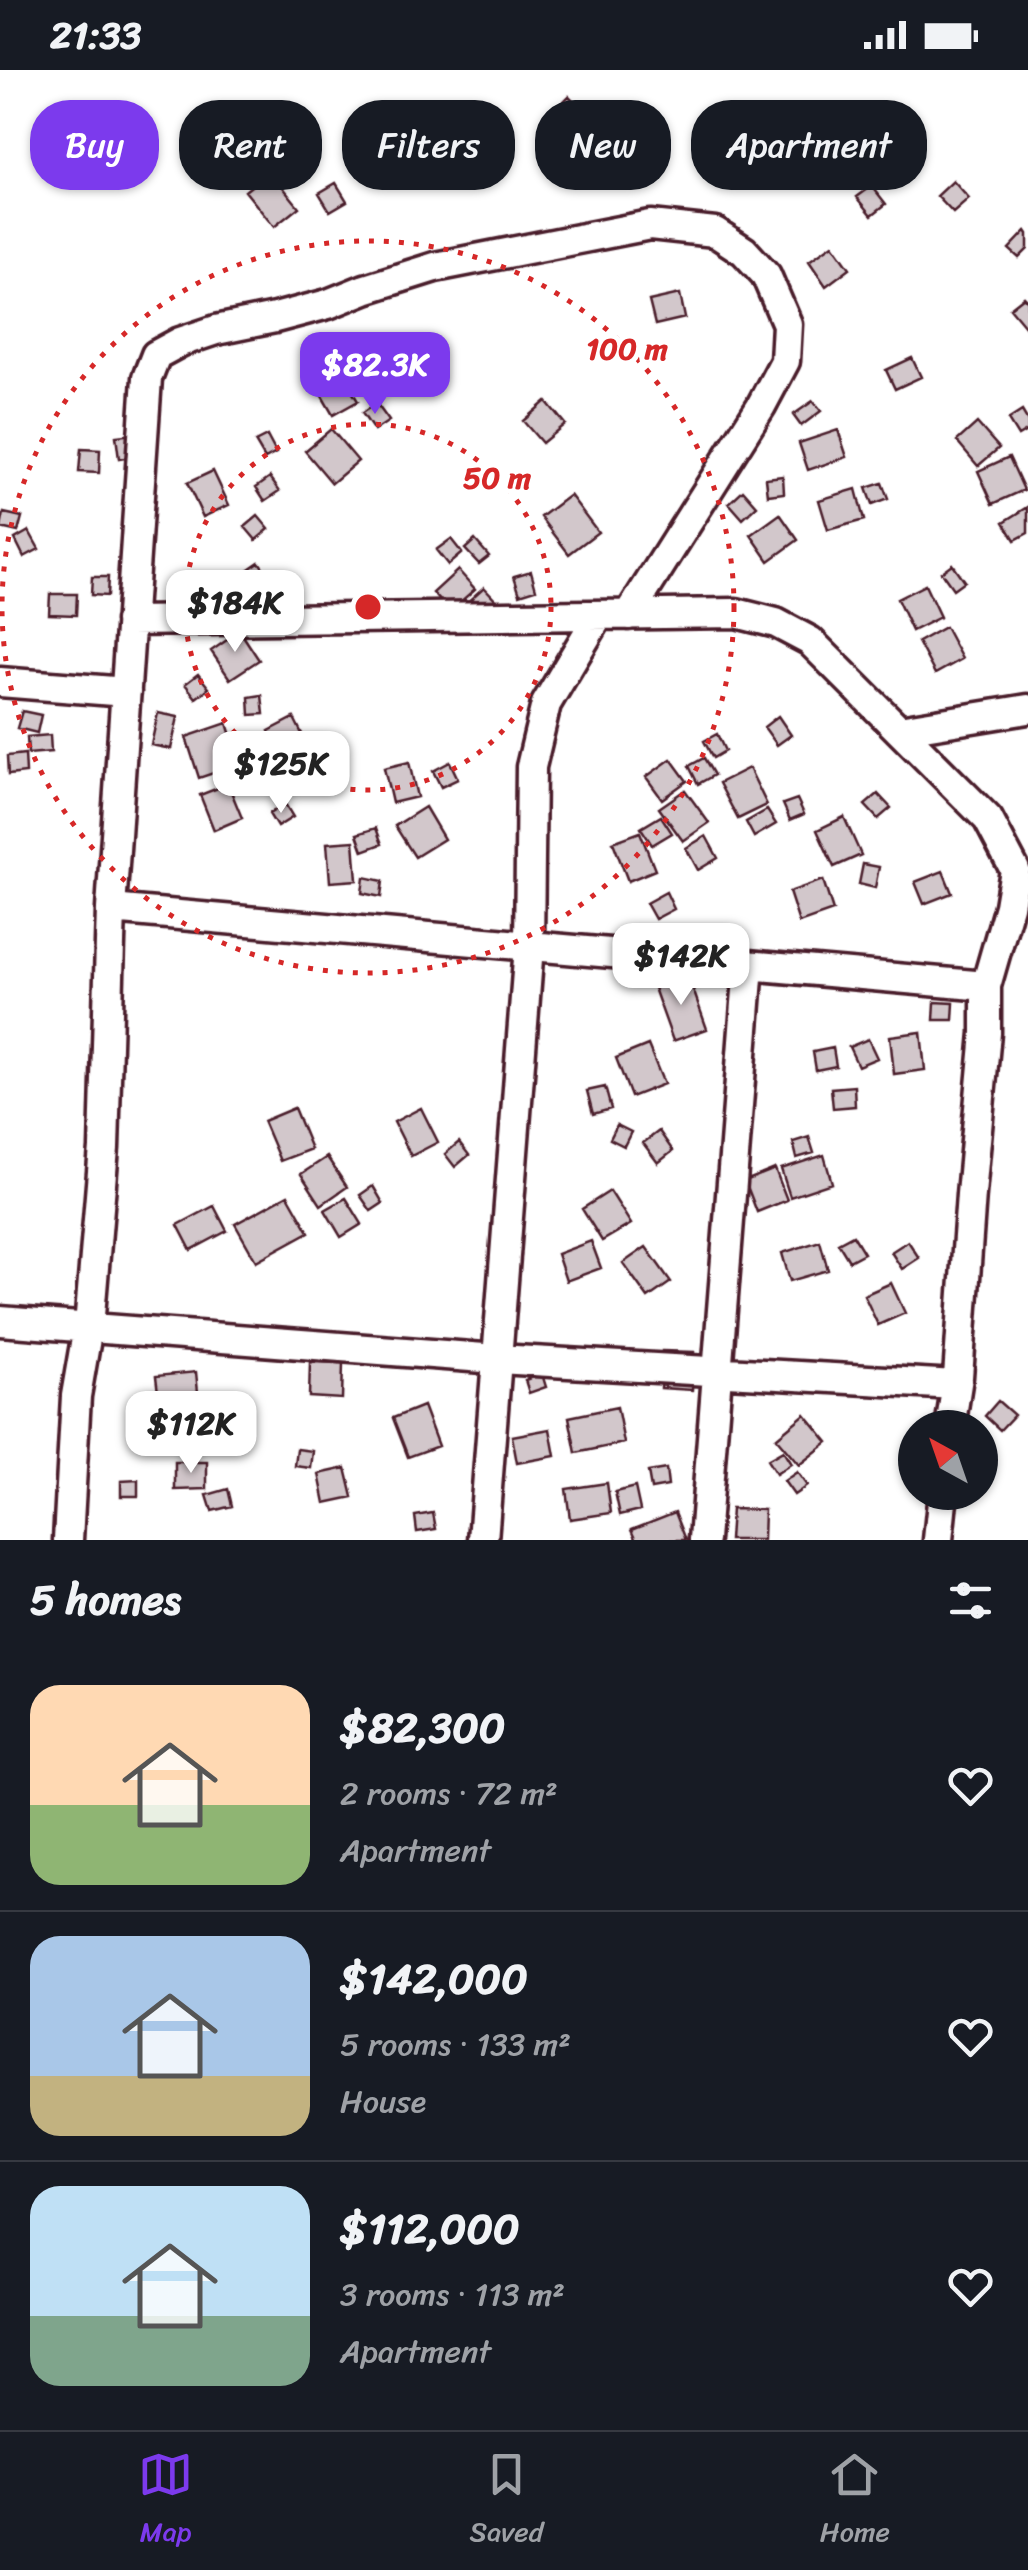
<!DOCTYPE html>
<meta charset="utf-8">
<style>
:root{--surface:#171b24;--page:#20242c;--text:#f1f3f6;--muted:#9ea1a6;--line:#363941;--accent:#7c3aed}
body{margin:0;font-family:Sriracha,sans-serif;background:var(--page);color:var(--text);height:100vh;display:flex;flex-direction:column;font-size:38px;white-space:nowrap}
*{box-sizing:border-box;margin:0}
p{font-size:32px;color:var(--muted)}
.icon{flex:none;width:55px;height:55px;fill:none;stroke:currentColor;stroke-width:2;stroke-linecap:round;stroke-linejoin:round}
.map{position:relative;height:1470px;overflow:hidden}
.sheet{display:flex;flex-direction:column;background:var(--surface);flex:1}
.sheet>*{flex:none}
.hud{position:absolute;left:30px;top:30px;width:970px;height:90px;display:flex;gap:20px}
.needle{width:65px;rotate:320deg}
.controls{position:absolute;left:898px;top:1340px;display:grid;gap:20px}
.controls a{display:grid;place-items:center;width:100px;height:100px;border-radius:50%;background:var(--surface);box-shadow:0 2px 8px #0004;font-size:50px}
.price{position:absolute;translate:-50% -85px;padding:0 22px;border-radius:20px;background:#fff;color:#222;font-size:32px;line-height:65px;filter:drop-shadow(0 2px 5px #0008)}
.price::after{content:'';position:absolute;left:50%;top:60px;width:30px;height:22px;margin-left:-15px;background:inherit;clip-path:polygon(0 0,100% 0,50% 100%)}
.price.current{background:var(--accent);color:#fff}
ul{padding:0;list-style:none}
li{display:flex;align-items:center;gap:30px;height:250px;padding:0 30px}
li+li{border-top:2px solid var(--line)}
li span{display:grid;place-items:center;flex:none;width:280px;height:200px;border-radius:30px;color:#555}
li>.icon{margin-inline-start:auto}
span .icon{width:120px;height:120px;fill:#fffc;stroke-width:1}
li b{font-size:42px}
h2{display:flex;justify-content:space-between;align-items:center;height:120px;padding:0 30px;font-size:42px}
.pill{padding:0 35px;border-radius:40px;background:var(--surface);box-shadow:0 2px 8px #0004;font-size:35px;line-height:90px}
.pill.current{background:var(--accent);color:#fff}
.status{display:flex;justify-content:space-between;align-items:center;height:70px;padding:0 50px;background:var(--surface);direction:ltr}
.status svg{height:28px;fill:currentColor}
.menu{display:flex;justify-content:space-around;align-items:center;height:140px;border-top:2px solid var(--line);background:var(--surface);font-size:28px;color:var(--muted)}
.menu a{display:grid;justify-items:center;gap:5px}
.menu .current{color:var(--accent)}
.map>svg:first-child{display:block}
.building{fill:#d2c7cb;stroke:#4a1f2b;stroke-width:2.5}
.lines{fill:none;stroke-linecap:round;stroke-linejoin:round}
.minor-casing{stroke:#4a1f2b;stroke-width:35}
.minor{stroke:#fff;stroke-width:28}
.ring{fill:none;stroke:#d62828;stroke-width:5;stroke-dasharray:5 10}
.centre{fill:#d62828;stroke:#fff;stroke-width:5}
.ring-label{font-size:30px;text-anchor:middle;font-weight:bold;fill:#d62828;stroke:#fff;stroke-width:10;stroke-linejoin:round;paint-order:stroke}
</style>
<div class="status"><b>21:33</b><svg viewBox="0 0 49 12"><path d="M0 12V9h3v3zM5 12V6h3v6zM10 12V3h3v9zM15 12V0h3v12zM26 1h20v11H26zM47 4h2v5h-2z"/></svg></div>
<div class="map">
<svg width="1028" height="1470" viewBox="0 0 1028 1470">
<rect width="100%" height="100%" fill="#fff"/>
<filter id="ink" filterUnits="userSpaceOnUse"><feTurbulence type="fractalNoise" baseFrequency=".01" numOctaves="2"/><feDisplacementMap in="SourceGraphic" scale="20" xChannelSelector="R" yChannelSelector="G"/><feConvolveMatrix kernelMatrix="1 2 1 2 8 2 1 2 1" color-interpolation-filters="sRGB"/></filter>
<g filter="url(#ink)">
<path class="building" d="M569,26l20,20 -19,19 -20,-20z
M859,87l14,10 -11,14 -14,-10z
M270,101l29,36 -25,20 -29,-36z
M953,111l16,18 -16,14 -16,-17z
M336,113l11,18 -17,10 -11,-18z
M872,116l14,18 -14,11 -15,-18z
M1026,161l2,3v15l-9,9 -10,-9z
M833,174l17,24 -24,18 -17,-25z
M680,224l5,24 -30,7 -6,-24z
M1024,227l4,4v22l-3,3 -15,-18z
M912,288l9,19 -26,12 -9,-19z
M339,300l19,31 -25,14 -18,-31z
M376,300l12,15 -14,11 -12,-15z
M546,331l19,23 -23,19 -19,-22z
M813,331l8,10 -20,15 -8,-11z
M376,333l13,18 -15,10 -12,-18z
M1022,341l6,10v9l-10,6 -10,-16z
M977,353l22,25 -21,18 -21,-25z
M331,359l27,32 -26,22 -27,-32z
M838,360l9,27 -39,13 -9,-27z
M134,364l3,22 -18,3 -3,-23z
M267,366l9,17 -11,6 -10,-17z
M81,379l19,1 -1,23 -20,-1z
M1009,387l15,33 -31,14 -15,-33z
M213,401l16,34 -26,12 -16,-34z
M783,406l1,17 -16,2 -2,-17z
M270,407l10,14 -15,10 -9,-14z
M882,413l6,16 -16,6 -6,-17z
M856,419l8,31 -36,10 -9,-30z
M743,420l14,16 -14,13 -14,-16z
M570,425l28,37 -29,22 -28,-37z
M1028,437v26l-13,7 -11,-18z
M4,443l18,4 -4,15 -17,-4z
M780,444l18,26 -29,21 -18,-26z
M258,446l11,13 -13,11 -11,-13z
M29,461l10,18 -15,8 -9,-18z
M451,469l11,14 -14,12 -12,-15z
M475,470l14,16 -10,8 -14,-15z
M259,492l17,23 -16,11 -17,-23z
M952,494l12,17 -11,8 -12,-17z
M458,500l17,19 -25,22 -17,-18z
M531,501l5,18 -16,5 -6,-18z
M92,507h16l-1,19 -16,-1z
M925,515l15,32 -28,14 -15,-32z
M484,517l14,15 -33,2z
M50,524h27l-1,21 -27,-1z
M945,557l17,32 -27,15 -17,-32z
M240,561l19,29 -29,19 -19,-28z
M198,604l11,14 -13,10 -11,-14z
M262,625l2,19 -14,1 -1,-18z
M22,641l19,4 -4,18 -20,-5z
M158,643l20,4 -7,32 -20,-4z
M778,646l13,19 -14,10 -13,-18z
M294,648l10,20 -25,13 -10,-20z
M227,653l13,41 -41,14 -13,-41z
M717,664l8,17 -12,7 -9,-17z
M50,665l1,17 -23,2 -1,-17z
M25,684l1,19 -18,2 -1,-19z
M282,686l9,16 -15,7 -8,-15z
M704,688l10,17 -16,9 -9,-18z
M671,689l16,22 -25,18 -16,-22z
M409,692l8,35 -25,6 -8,-35z
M450,692l8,17 -17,8 -8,-16z
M749,698l18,37 -29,14 -19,-36z
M228,714l14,34 -28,12 -14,-35z
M685,720l24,33 -26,18 -24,-33z
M878,724l13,14 -13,11 -13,-14z
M797,729l7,15 -14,6 -7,-16z
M285,734l8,13 -16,10 -8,-13z
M425,737l19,32 -29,18 -20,-31z
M767,740l9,14 -22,13 -8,-15z
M661,746l11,17 -20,12 -11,-17z
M844,747l17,38 -27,12 -17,-37z
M376,758l6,16 -19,7 -6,-17z
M640,762l15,38 -27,11 -15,-39z
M706,766l12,22 -20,12 -12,-22z
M354,771l3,39 -27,2 -3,-39z
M863,794l16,3 -4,21 -16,-4z
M943,801l9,22 -28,11 -9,-22z
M364,807l19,4 -2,16 -19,-4z
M823,810l10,31 -34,12 -10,-31z
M666,822l8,17 -19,10 -9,-16z
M688,905l19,54 -34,12 -19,-53z
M935,932l19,1 -1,17h-19z
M921,962l4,38 -31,4 -4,-38z
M868,969l9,19 -19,8 -9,-19z
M648,975l16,39 -33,13 -15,-39z
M833,978l3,18 -20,4 -3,-18z
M854,1016l1,20 -22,2 -2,-20z
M605,1017l6,22 -18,5 -6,-23z
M294,1038l17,41 -31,12 -17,-40z
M421,1038l17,34 -27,14 -17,-34z
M617,1055l14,7 -7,14 -14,-7z
M659,1061l14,20 -15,12 -15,-20z
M809,1067l5,16 -17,5 -4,-16z
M459,1072l10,13 -14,12 -10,-13z
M824,1085l8,28 -42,14 -9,-28z
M327,1087l20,30 -26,18 -20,-31z
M775,1099l12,31 -30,12 -12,-31z
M373,1116l10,17 -12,8 -11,-16z
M610,1121l21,33 -29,17 -20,-32z
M288,1125l21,37 -53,29 -21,-37z
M346,1128l16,26 -21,13 -16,-27z
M214,1136l13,25 -36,19 -13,-25z
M853,1165l11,18 -15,8 -11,-18z
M591,1171l10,27 -35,13 -9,-27z
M820,1171l8,29 -38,11 -8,-28z
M908,1171l11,17 -17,11 -11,-17z
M646,1177l25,35 -23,16 -25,-35z
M891,1213l14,30 -27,12 -14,-30z
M662,1281l32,1 -2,38 -31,-2z
M310,1292l33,1 -1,36 -33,-2z
M196,1302l4,41 -39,5 -5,-42z
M542,1304l4,13 -17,6 -4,-13z
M998,1331l16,14 -14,15 -15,-14z
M423,1336l15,40 -30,11 -15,-39z
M617,1337l7,36 -48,10 -7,-36z
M805,1344l23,28 -29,23 -23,-27z
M550,1359l5,27 -38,7 -5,-27z
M297,1379l16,2 -2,17 -16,-2z
M783,1381l8,13 -15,10 -9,-14z
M175,1392h32v27l-32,1z
M346,1398l7,29 -28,6 -6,-29z
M666,1399l2,17 -17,3 -3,-17z
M797,1402l10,14 -13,9 -10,-14z
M138,1410v16h-17v-15z
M607,1413l4,30 -41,6 -4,-30z
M635,1417l5,23 -20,5 -5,-23z
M228,1419l4,17 -20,5 -5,-16z
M731,1439l33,1 -1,30h-34z
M675,1442l11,28h-49l-5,-11z
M433,1443l3,16 -19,3 -2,-16z"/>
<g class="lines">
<defs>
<path id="minor" d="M130,551l606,-8 40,10 34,18 178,178 27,51 -6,36 -23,80v47l-15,161 -13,183 -8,51
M0,612l126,10
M899,660l129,-21
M111,839l875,77
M0,1251l497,38 459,26
M68,1470l8,-144 14,-81 14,-167 7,-239 36,-531 9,-23 24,-13 36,-12 59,-12 53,-14 37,-15 70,-22 215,-42 65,7 29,19 22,24 21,49 -2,37 -24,45 -132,209
M483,1470l46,-594 2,-179 15,-63 53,-89
M704,1470l45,-575
M938,1470l5,-48"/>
</defs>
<use href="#minor" class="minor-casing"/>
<use href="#minor" class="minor"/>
</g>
</g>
<g class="ring">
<circle cx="368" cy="537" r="183"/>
<circle cx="368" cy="537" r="366"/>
</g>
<circle cx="368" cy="537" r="15" class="centre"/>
<g class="ring-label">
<text x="627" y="289">100 m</text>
<text x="497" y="418">50 m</text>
</g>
</svg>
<div class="controls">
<a><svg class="needle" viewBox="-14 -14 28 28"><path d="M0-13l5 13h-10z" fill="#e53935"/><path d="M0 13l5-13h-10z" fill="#9ea1a6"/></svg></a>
</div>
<b class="price current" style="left:375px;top:347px">$82.3K</b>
<b class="price" style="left:235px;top:585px">$184K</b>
<b class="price" style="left:281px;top:746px">$125K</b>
<b class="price" style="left:681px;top:938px">$142K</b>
<b class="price" style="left:191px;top:1406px">$112K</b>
<div class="hud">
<a class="pill current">Buy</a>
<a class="pill">Rent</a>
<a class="pill">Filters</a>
<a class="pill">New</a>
<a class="pill">Apartment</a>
</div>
</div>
<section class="sheet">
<h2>5 homes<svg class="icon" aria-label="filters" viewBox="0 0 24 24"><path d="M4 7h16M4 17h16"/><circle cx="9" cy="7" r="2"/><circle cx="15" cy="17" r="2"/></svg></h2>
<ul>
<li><span style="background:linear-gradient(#ffd9b3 60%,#8fb573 0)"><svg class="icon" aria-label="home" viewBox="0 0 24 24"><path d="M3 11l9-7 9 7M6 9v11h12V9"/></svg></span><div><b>$82,300</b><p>2 rooms · 72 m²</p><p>Apartment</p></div><svg class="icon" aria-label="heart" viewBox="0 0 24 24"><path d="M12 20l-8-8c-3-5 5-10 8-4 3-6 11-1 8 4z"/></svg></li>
<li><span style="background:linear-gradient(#a9c7e8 70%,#c2b280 0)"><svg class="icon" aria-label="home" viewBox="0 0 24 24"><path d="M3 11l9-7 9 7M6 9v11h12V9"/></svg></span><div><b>$142,000</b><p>5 rooms · 133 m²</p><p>House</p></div><svg class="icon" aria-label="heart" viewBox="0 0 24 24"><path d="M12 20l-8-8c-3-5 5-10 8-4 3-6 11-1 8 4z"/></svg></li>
<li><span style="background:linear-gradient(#bfe0f5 65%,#7fa58c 0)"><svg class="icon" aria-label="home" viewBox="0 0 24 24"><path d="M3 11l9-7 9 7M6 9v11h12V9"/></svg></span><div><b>$112,000</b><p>3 rooms · 113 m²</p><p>Apartment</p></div><svg class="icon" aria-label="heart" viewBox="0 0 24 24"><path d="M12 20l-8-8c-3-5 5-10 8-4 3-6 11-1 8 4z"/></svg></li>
</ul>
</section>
<nav class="menu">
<a class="current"><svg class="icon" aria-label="map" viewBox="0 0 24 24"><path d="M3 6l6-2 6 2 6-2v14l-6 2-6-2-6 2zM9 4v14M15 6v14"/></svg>Map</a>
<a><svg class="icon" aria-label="saved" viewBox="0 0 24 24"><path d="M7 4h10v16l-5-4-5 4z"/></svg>Saved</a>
<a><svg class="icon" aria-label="home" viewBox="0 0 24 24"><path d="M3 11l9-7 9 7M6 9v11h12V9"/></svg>Home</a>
</nav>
